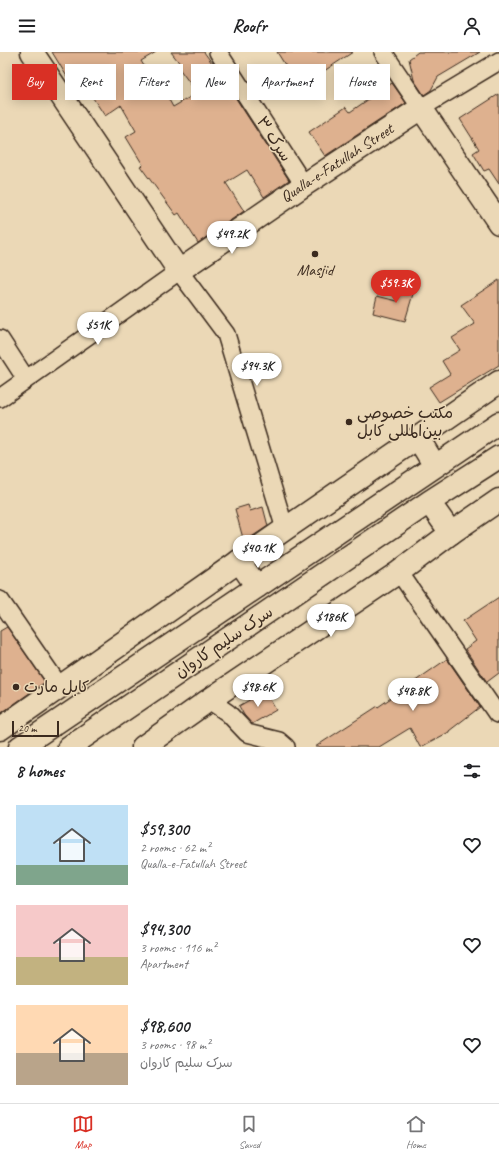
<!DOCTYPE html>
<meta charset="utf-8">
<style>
:root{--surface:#fff;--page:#f6f6f6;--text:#202124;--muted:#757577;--line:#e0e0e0;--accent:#d93025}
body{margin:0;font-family:Caveat,"Playpen Sans Arabic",sans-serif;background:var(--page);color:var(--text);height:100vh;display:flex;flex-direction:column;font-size:15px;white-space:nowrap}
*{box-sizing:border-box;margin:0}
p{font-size:13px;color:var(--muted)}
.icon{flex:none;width:22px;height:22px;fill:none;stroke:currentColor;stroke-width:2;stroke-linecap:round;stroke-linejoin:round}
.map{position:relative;height:695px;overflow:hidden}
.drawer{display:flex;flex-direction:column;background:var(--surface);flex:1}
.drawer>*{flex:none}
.guide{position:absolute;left:12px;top:12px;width:475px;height:36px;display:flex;gap:8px}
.scale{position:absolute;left:12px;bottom:10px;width:47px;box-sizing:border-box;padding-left:4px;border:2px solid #3b2a1e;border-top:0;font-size:11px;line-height:14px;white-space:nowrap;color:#3b2a1e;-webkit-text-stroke:3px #ebd8b6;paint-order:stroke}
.price{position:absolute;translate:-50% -34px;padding:0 9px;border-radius:14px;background:#fff;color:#222;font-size:13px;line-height:26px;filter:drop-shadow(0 1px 2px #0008)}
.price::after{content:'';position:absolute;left:50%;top:24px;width:12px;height:9px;margin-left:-6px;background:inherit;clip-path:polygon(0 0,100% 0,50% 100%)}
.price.active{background:var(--accent);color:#fff}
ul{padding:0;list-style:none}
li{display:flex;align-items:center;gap:12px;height:100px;padding:0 16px}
li span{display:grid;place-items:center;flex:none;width:112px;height:80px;border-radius:0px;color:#555}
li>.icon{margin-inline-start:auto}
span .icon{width:48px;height:48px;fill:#fffc;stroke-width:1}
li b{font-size:17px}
h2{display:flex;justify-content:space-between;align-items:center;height:48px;padding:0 16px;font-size:17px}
.tag{padding:0 14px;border-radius:0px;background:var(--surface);box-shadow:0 2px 10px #0003;font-size:14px;line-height:36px}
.tag.active{background:var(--accent);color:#fff}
header{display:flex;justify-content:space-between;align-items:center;height:52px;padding:0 16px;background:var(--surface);font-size:18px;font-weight:700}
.tab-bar{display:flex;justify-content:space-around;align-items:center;height:56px;border-top:1px solid var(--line);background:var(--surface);font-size:11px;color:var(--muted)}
.tab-bar a{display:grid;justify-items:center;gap:2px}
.tab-bar .active{color:var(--accent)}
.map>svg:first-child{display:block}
.building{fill:#deb18f;stroke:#3b2a1e}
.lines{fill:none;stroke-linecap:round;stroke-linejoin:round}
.street-casing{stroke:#3b2a1e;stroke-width:20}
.secondary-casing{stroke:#3b2a1e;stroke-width:25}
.primary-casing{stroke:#3b2a1e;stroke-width:25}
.street{stroke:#ebd8b6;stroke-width:17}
.secondary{stroke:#ebd8b6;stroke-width:22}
.primary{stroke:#ebd8b6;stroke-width:22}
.poi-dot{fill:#3b2a1e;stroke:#ebd8b6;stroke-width:1.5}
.labels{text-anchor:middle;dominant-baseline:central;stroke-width:3;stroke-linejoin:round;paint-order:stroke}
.street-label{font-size:16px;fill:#3b2a1e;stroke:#ebd8b6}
.poi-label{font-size:16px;fill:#3b2a1e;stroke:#ebd8b6;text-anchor:start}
</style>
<header><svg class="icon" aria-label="menu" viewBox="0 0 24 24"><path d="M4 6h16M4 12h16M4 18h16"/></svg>Roofr<svg class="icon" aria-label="person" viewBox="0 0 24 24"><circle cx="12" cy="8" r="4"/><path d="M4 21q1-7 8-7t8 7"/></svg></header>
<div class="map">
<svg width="499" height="695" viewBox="0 0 499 695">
<rect width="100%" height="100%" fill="#ebd8b6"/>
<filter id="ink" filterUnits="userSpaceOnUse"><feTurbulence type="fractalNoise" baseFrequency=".025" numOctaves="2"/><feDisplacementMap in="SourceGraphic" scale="8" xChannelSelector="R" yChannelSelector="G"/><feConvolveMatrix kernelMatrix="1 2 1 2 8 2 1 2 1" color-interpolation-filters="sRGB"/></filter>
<g filter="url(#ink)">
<path class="building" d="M52,0h104l-15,9 17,28 4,-2 11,20 24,-14 -19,-26 3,-2 -10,-13h33l18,25 67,103 -25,17 -17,-27 -21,13 18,28 -46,32 -19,-30 -3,2 -36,-49 3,-1 -17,-28 10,-6 -15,-26 -16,11 -16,-24 -9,6z
M277,0h76l-32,21 1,2 -22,14z
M418,0h62l-42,25 -7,13 -7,5 -10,-15 -5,-21z
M392,31l14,20 -81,53 -16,-24 37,-25 4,5z
M499,42v90l-10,-15 -5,2 -11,-18 6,-4 -19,-30z
M499,228v85l-60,37 -10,-15 21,-13 -8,-13 18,-11 -8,-12 23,-14 -14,-19z
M401,232l14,3 -10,34 -32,-8 4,-17 20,5z
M248,453l2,6 13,-4 5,19 -24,16 -9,-33z
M499,545v76l-12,9 -22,-33 11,-8 -13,-20z
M7,575l38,55 -45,32v-83z
M447,607l33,48 -31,24v1l-28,15h-1l-10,-19 -31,19h-64l63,-41v1z
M265,639l11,19 -24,14 -8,-9 -5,-9z"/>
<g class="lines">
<defs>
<path id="street" d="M218,0l86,133
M383,0l38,56 78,-47
M0,287l26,40
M0,346l179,-127 47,63 59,195
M399,520l98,142
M0,548l60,87
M209,648l19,13 19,20 32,8 7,6"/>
<path id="secondary" d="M32,0l147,219 125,-86 117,-77 78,115
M0,677l285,-200 214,-147
M143,695l66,-47 190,-128 52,-39 48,-33"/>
<path id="primary" d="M418,386l17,28
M429,450l22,31
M239,509l18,26
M20,695l479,-324
M69,695l360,-245 70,-45"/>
</defs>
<use href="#street" class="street-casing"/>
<use href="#secondary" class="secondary-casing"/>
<use href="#primary" class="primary-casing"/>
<use href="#street" class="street"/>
<use href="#secondary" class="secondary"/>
<use href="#primary" class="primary"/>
</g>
</g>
<g class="poi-dot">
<circle cx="315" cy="202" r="4"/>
<circle cx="349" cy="370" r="4"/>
<circle cx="16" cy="635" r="4"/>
</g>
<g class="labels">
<g class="street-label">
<text transform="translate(274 87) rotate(57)">سرک ۳</text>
<text transform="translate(337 111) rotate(-33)">Qualla-e-Fatullah Street</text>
<text transform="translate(224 590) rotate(-34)">سرک سلیم کاروان</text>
</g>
<g class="poi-label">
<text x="315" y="218" text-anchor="middle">Masjid</text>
<text x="357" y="361">مکتب خصوصی<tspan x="357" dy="18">بین‌المللی کابل</tspan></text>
<text x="24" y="635">کابل مارت</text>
</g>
</g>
</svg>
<div class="scale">20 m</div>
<b class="price" style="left:232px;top:203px">$49.2K</b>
<b class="price active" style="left:396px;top:252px">$59.3K</b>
<b class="price" style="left:98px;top:294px">$51K</b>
<b class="price" style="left:257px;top:335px">$94.3K</b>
<b class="price" style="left:258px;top:517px">$40.1K</b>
<b class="price" style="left:331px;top:586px">$186K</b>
<b class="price" style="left:258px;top:656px">$98.6K</b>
<b class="price" style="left:413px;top:660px">$48.8K</b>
<div class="guide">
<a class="tag active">Buy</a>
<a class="tag">Rent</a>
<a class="tag">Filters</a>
<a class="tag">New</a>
<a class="tag">Apartment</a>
<a class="tag">House</a>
</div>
</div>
<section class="drawer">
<h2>8 homes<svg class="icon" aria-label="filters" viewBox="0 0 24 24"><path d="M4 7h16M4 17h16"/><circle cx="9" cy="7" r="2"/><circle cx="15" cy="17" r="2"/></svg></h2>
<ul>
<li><span style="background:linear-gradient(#bfe0f5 75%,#7fa58c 0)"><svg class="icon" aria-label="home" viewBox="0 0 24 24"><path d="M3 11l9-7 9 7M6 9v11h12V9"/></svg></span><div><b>$59,300</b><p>2 rooms · 62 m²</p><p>Qualla-e-Fatullah Street</p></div><svg class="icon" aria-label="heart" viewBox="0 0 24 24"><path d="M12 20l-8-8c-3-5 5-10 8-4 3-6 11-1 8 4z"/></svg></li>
<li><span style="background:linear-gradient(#f6c9c9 65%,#c2b280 0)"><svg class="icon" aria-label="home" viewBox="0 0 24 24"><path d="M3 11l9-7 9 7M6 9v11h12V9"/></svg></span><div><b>$94,300</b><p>3 rooms · 116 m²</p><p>Apartment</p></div><svg class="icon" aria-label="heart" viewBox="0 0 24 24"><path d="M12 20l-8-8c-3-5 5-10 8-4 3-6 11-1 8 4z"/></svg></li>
<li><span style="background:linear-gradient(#ffd9b3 60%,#b9a48a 0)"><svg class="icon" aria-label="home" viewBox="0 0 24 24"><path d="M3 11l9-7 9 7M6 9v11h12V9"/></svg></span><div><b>$98,600</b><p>3 rooms · 98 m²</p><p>سرک سلیم کاروان</p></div><svg class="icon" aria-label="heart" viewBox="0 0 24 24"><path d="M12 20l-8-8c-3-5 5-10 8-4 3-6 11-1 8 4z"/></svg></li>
</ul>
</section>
<nav class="tab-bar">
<a class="active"><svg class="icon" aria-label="map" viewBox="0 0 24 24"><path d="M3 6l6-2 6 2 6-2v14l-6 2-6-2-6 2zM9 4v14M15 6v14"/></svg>Map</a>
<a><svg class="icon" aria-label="saved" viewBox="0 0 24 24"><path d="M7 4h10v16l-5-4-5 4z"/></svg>Saved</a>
<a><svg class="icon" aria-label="home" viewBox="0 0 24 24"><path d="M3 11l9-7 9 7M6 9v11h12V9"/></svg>Home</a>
</nav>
